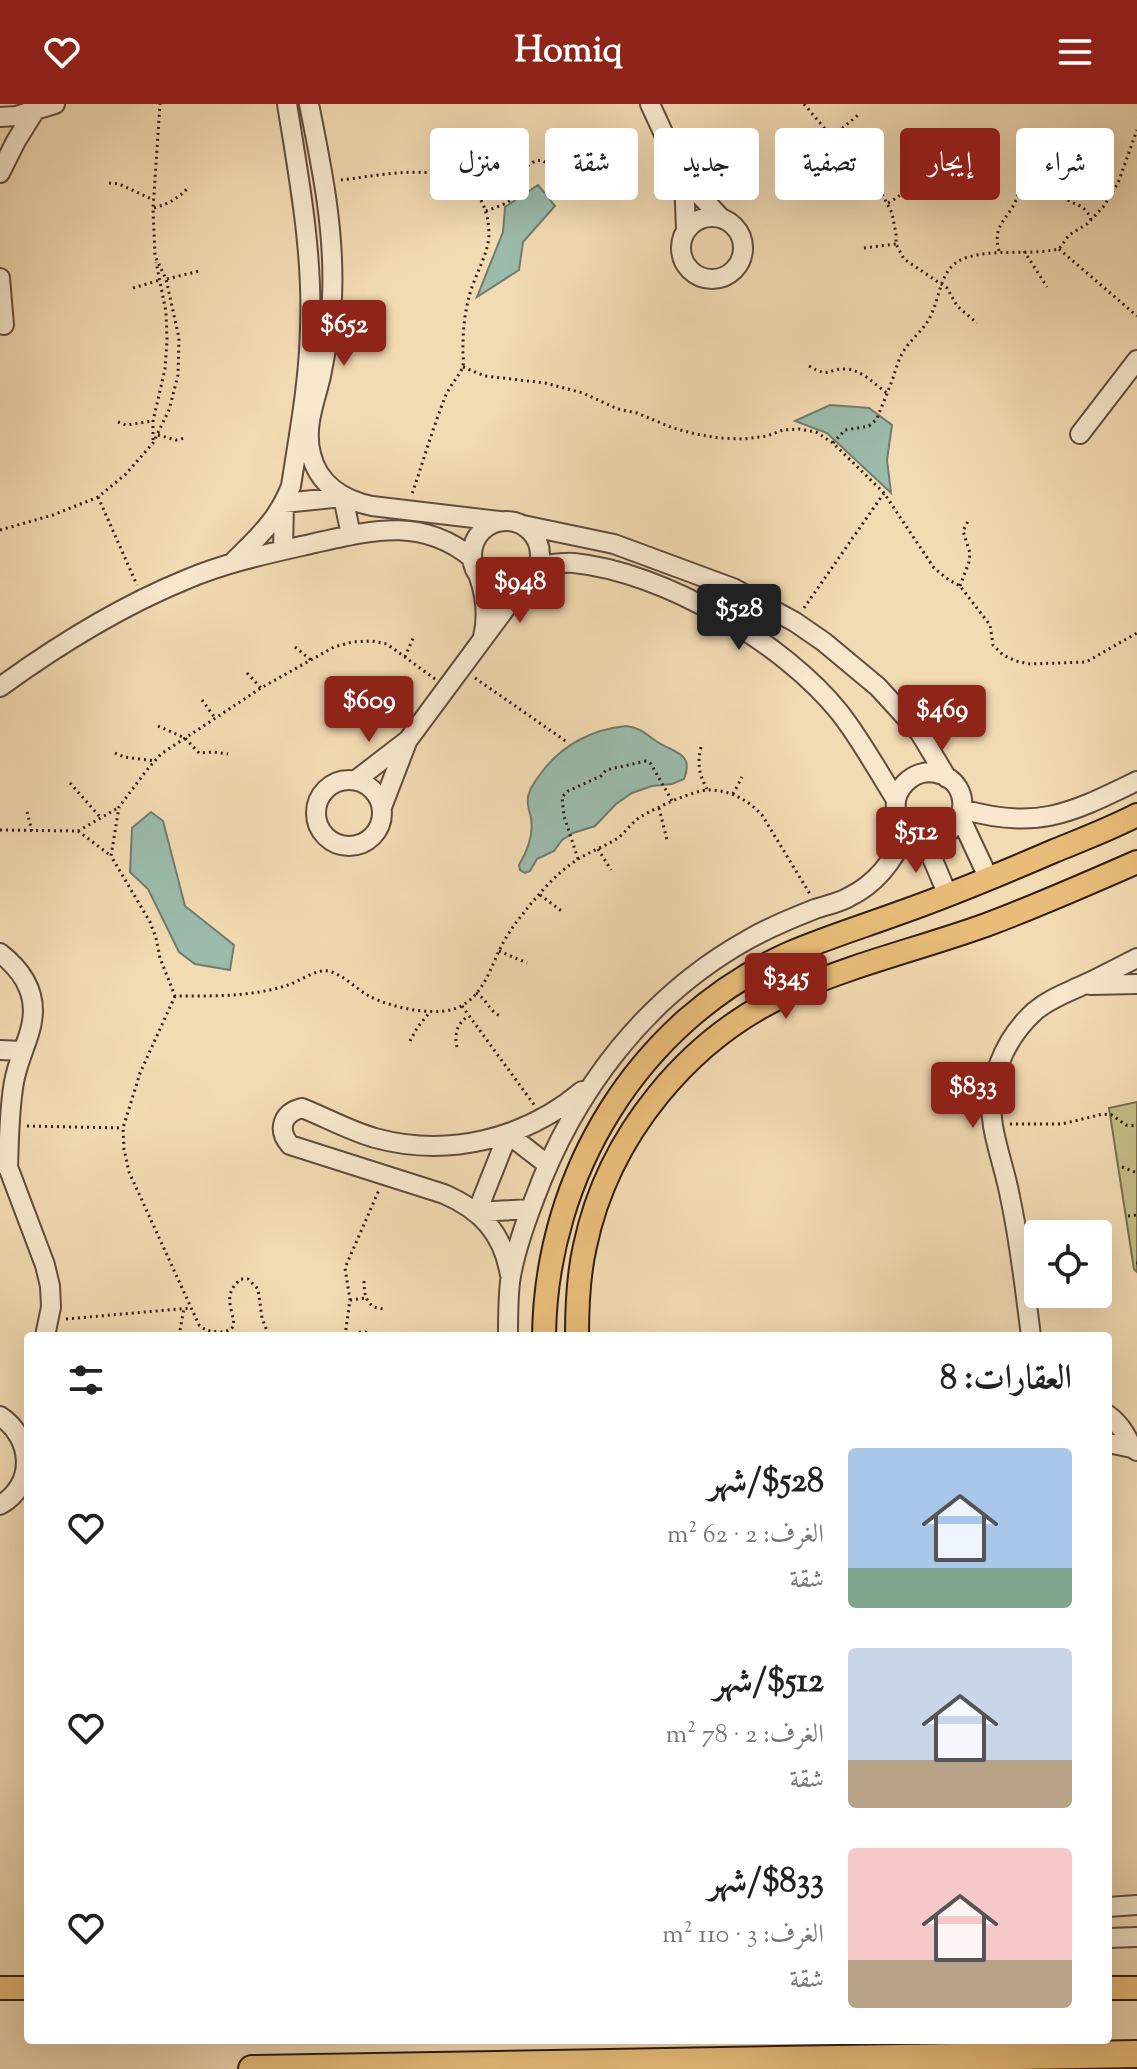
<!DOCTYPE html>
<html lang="ar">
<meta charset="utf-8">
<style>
:root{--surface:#fff;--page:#f6f6f6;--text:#222;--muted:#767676;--accent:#8f2418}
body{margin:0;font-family:"Sorts Mill Goudy",Amiri,serif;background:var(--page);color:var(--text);direction:rtl;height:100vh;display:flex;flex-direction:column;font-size:30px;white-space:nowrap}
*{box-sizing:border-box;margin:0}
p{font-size:26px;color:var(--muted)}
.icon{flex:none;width:44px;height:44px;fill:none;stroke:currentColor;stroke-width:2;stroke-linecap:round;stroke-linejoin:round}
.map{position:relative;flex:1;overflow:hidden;direction:ltr}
.panel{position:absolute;left:24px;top:1228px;width:1088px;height:712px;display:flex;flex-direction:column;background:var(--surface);border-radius:8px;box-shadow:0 8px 32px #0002;direction:rtl}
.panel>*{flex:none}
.top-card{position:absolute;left:24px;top:24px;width:1090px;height:72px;direction:rtl;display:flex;gap:16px}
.tools{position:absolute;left:1024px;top:1116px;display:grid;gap:16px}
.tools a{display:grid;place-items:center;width:88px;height:88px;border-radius:8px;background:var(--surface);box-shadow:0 8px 32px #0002;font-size:40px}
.price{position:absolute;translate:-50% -68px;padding:0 18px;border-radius:8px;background:var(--accent);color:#fff;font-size:26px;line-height:52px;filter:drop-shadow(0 2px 4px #0008)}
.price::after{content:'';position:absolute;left:50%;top:48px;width:24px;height:18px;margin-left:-12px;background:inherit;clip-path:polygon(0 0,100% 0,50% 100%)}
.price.current{background:#222;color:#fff}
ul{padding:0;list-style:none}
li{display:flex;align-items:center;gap:24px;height:200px;padding:0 40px}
li span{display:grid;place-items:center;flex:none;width:224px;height:160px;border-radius:8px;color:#555}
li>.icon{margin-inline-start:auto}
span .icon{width:96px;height:96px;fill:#fffc;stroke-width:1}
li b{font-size:34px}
h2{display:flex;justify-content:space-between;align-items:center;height:96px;padding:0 40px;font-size:34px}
.chip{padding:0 28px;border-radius:8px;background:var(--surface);box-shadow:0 8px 32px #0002;font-size:28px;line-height:72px}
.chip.current{background:var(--accent);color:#fff}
header{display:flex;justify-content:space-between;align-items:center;height:104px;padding:0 40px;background:var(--accent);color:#fff;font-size:36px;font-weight:700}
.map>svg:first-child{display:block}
.green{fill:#c2bd87;stroke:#7a6e4f;stroke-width:2}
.water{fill:#9bbbab;stroke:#717c70;stroke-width:2}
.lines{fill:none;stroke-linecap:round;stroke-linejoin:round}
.minor-casing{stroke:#614d3e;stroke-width:22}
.major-casing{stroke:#311e17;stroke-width:26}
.highway-casing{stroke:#311e17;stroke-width:30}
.path{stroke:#311e17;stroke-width:3;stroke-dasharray:2 4;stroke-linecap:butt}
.minor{stroke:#f7e7cd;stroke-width:18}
.major{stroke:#e9bd79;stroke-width:22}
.highway{stroke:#e9bd79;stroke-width:26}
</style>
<header><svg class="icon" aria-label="menu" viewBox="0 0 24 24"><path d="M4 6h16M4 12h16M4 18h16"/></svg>Homiq<svg class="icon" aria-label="heart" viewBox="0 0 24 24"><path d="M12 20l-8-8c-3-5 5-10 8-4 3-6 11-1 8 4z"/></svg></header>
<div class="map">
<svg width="1137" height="1965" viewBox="0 0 1137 1965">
<rect width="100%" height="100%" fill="#f2dab2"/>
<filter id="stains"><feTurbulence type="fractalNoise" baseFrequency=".0025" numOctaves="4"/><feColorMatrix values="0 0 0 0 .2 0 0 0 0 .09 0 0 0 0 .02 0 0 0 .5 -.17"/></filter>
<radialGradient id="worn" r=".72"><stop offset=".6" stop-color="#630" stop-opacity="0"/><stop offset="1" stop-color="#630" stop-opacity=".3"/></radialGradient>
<path class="green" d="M1137,998v170l-3,-3 -25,-161z"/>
<path class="water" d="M538,81l17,21 -32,36 -4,28 -42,27 26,-65 2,-25z
M830,301l39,3 23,17 -5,35 4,33 -64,-60 -32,-12z
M626,622c17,2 20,9 33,17 17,10 35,11 25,36l-12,5 -20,2 -20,7 -16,11 -21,22 -22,7 -11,7 -8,11 -17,8 -7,12 -5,2 -5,-3 -1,-5c9,-15 15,-30 12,-47 -2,-9 -5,-16 -2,-25 2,-7 8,-14 13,-21 20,-27 51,-43 84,-46z
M151,708l12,9 22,85 49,39 -4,25 -35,-6 -16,-12 -31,-63 -18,-17 2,-44z"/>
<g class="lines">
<defs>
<path id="minor" d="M309,0c13,64 26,128 23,193 -1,27 -6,53 -11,79 -6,26 -17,51 -10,78 7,30 32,46 61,52l127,15
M650,0l34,74 37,40
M0,13l16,-1 39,-12
M0,69l16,-32 23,-37
M684,74l2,52
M681 144a31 31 0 1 1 62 0a31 31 0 1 1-62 0Z
M0,174l4,47
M1080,330l57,-74
M472 451a34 34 0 1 1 68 0a34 34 0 1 1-68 0Z
M523,421l91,19 119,44 62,34 29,20 54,45 42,46 27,45
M283,446l1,-47 59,-6 8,38
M233,458c25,-25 45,-42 58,-76 8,-52 18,-105 19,-158 3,-75 -11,-150 -23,-224
M537,462c12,-1 24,-4 37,-3 90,9 210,80 266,150 21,27 38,58 56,87
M479,473c7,20 9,39 4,60
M0,583c58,-42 119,-80 185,-107 42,-18 86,-27 130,-37 58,-13 107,-26 157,15
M316 709a33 33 0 1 1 66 0a33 33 0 1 1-66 0Z
M356,676l52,-40 117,-158
M382,703l25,-65
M962,705c75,22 109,4 175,-28
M960,713l29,62
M922,734c45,5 56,-56 14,-65 -23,-5 -46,18 -39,41 7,20 17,15 25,25 7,8 20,44 26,56
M0,849c27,21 40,47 29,81 -5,16 -12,31 -15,48 -5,28 -5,58 -6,86
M1090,881l47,-1
M0,946l23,1
M5,1055l40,106 5,21 1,21 -6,29
M530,1105l-53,3 31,-78 40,31
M510,1171c-7,-42 -29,-65 -66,-81l-154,-49c-13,-15 -8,-32 12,-37 25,10 48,23 73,30 73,20 150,1 207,-47
M508,1232c0,-18 0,-36 2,-54 4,-28 14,-56 24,-82 40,-109 112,-204 215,-261 21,-12 43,-21 66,-30 11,-4 24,-6 34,-12 29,-14 46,-38 58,-67
M1031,1232c-6,-46 -11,-93 -21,-139 -4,-23 -13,-47 -17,-71 -7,-43 10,-86 42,-115 14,-12 31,-18 48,-26 18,-8 36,-18 54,-27
M1108,1311c12,9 18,19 24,33
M0,1312c33,22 36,69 0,89
M1108,1339l24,5 5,3
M1108,1803l29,-2
M1108,1834l29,-1"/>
<path id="major" d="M544,1232c2,-162 94,-314 244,-382 37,-16 76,-28 114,-42 51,-18 101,-39 152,-61 27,-11 56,-22 83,-36
M577,1232c0,-31 1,-60 8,-90 23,-110 104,-209 206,-254 63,-28 131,-44 195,-67 51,-19 101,-41 151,-63
M0,1884h28
M1108,1884h29"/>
<path id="highway" d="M252,1965l885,-15"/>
</defs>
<use href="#minor" class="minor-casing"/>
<use href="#major" class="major-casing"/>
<use href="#highway" class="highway-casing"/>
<path class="path" d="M804,0l38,45 26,24 11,15 13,25 4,21v10l8,15 43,29 10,18 20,17
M833,32l25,-21
M808,43l20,-15
M445,48c24,7 33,10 27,37
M341,76c53,-6 145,-30 148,53 0,21 -15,43 -20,64 -4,15 -6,32 -6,48 -1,8 2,18 -1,24 -5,9 -12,17 -16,26 -13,32 -23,67 -34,99
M109,79l10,1 35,16
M1060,87c8,17 24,8 31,29
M477,91c11,-5 22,-7 27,-18 0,-1 4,-11 5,-12 7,-10 10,-9 11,-23
M888,99c19,-11 32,-22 43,-42
M154,104c14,-4 23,-9 34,-20
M486,107c10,-4 23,-7 30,-16 13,-13 1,-33 26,-35l29,23
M864,144l32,-4
M1059,145l78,67
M999,147c-8,-29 13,-33 19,-57
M1024,147l23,36
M167,175l32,-8
M133,184l27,-8
M809,262c22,13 18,2 38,3 14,1 29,16 40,24
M463,263l22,9 60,7 38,10 35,16 19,4 36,15 23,6 23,4 24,1 24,-3 16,-6 16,-1 17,3 17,11 51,50 50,75 15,12 11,6 30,39 3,20 10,10 13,6 14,3 56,-2 51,-29
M118,318l8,3 27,-4
M158,331l18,5 9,-2
M153,336v-19l12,-52 2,-29 -1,-28 -10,-50
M833,339l12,-13 24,-4 8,-7c5,-14 11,-27 16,-41 3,-9 6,-21 12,-29 8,-12 20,-20 26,-34 10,-21 9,-48 34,-57 31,-10 63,-2 94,-9l10,-14 18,-11 17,-18 14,-23 19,-53
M98,393l39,88
M0,426l53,-15 45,-18 28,-23 27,-31 16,-33 9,-35 1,-37 -13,-59 -11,-23 -2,-47 7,-105
M960,482l9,-24 1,-9 -7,-22 5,-10
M804,504l80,-115
M295,543l16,13
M405,553l9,-21
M247,569l14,15
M475,574l92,64
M435,575l-48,-35 -15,-3 -20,1 -18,5 -73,41 -100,66 -15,17 -27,36 -8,49 39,66 6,16 4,20 15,38c38,0 77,1 113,-11 12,-4 28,-16 40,-14 15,3 28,18 41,25 23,12 71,23 94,9 20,-12 27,-35 36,-54 6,-13 14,-25 23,-36 15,-19 34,-42 55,-55 12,-8 26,-13 38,-20 10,-6 16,-18 27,-24 13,-8 52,-26 67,-26 21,0 39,10 53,25l48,79
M202,596l13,18
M158,622l27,12 14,15 15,-1 14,2
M701,643c-4,17 -2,27 6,42
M115,649l9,4 31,4
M70,679l31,35
M733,690l9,-17
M659,704l8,32
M27,708l5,19
M0,726l78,1 40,-23
M78,727l32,24
M598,745l13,21
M578,755l-14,-43 -2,-19 6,-6 33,-15 5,-6 40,-9 5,3 21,37
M540,791l23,17
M499,847l28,12
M476,889c11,6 13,19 25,23
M175,892l-35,77 -17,55 1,21 5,23 70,153c7,6 10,6 19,7 28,0 9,-20 12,-36 1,-7 5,-12 11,-17h7l10,10 4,29 7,18
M462,902l73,100
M410,937l7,-13 13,-16
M457,943c-3,-13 0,-23 11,-31
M1010,1020h52l41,-10 9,1 14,10 11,1
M27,1022l96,2
M1122,1063l15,6
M1128,1112l9,-1
M1136,1159h1
M364,1177c0,16 3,28 22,28
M350,1196l16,-2
M66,1215l124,-11
M179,1232l5,-28
M345,1232l5,-36 -5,-32 34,-78
M354,1232c6,-6 13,-5 19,0"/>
<use href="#minor" class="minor"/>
<use href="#major" class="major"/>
<use href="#highway" class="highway"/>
</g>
<rect width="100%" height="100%" filter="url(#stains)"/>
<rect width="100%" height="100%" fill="url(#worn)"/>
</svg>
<div class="tools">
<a><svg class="icon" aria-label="locate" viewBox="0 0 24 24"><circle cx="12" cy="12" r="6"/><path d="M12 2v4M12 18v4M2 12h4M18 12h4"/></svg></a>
</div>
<b class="price" style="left:344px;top:264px">$652</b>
<b class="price" style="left:520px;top:521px">$948</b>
<b class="price current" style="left:739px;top:548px">$528</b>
<b class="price" style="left:369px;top:640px">$609</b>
<b class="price" style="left:942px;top:649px">$469</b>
<b class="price" style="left:916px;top:771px">$512</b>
<b class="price" style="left:786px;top:917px">$345</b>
<b class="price" style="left:973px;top:1026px">$833</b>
<div class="top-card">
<a class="chip">شراء</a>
<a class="chip current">إيجار</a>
<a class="chip">تصفية</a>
<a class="chip">جديد</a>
<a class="chip">شقة</a>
<a class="chip">منزل</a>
</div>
<section class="panel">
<h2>العقارات: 8<svg class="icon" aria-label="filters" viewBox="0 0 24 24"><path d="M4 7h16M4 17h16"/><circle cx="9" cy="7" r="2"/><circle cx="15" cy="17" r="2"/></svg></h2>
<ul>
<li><span style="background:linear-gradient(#a9c7e8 75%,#7fa58c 0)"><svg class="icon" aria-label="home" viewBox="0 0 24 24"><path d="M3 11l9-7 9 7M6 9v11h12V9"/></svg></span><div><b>$528/شهر</b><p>الغرف: 2 · 62 m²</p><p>شقة</p></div><svg class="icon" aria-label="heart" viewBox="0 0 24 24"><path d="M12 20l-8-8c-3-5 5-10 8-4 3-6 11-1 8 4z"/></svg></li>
<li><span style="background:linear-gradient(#c9d6e8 70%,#b9a48a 0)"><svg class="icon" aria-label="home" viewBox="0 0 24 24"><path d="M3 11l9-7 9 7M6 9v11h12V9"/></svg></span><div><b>$512/شهر</b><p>الغرف: 2 · 78 m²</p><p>شقة</p></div><svg class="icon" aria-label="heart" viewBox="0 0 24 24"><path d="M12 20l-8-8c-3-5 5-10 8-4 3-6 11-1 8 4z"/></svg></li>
<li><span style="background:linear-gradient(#f6c9c9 70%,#b9a48a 0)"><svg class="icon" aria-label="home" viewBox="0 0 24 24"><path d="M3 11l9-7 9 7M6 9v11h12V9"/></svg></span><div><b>$833/شهر</b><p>الغرف: 3 · 110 m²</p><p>شقة</p></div><svg class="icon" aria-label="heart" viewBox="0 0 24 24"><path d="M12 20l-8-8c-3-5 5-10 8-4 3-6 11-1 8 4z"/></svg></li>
</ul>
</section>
</div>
